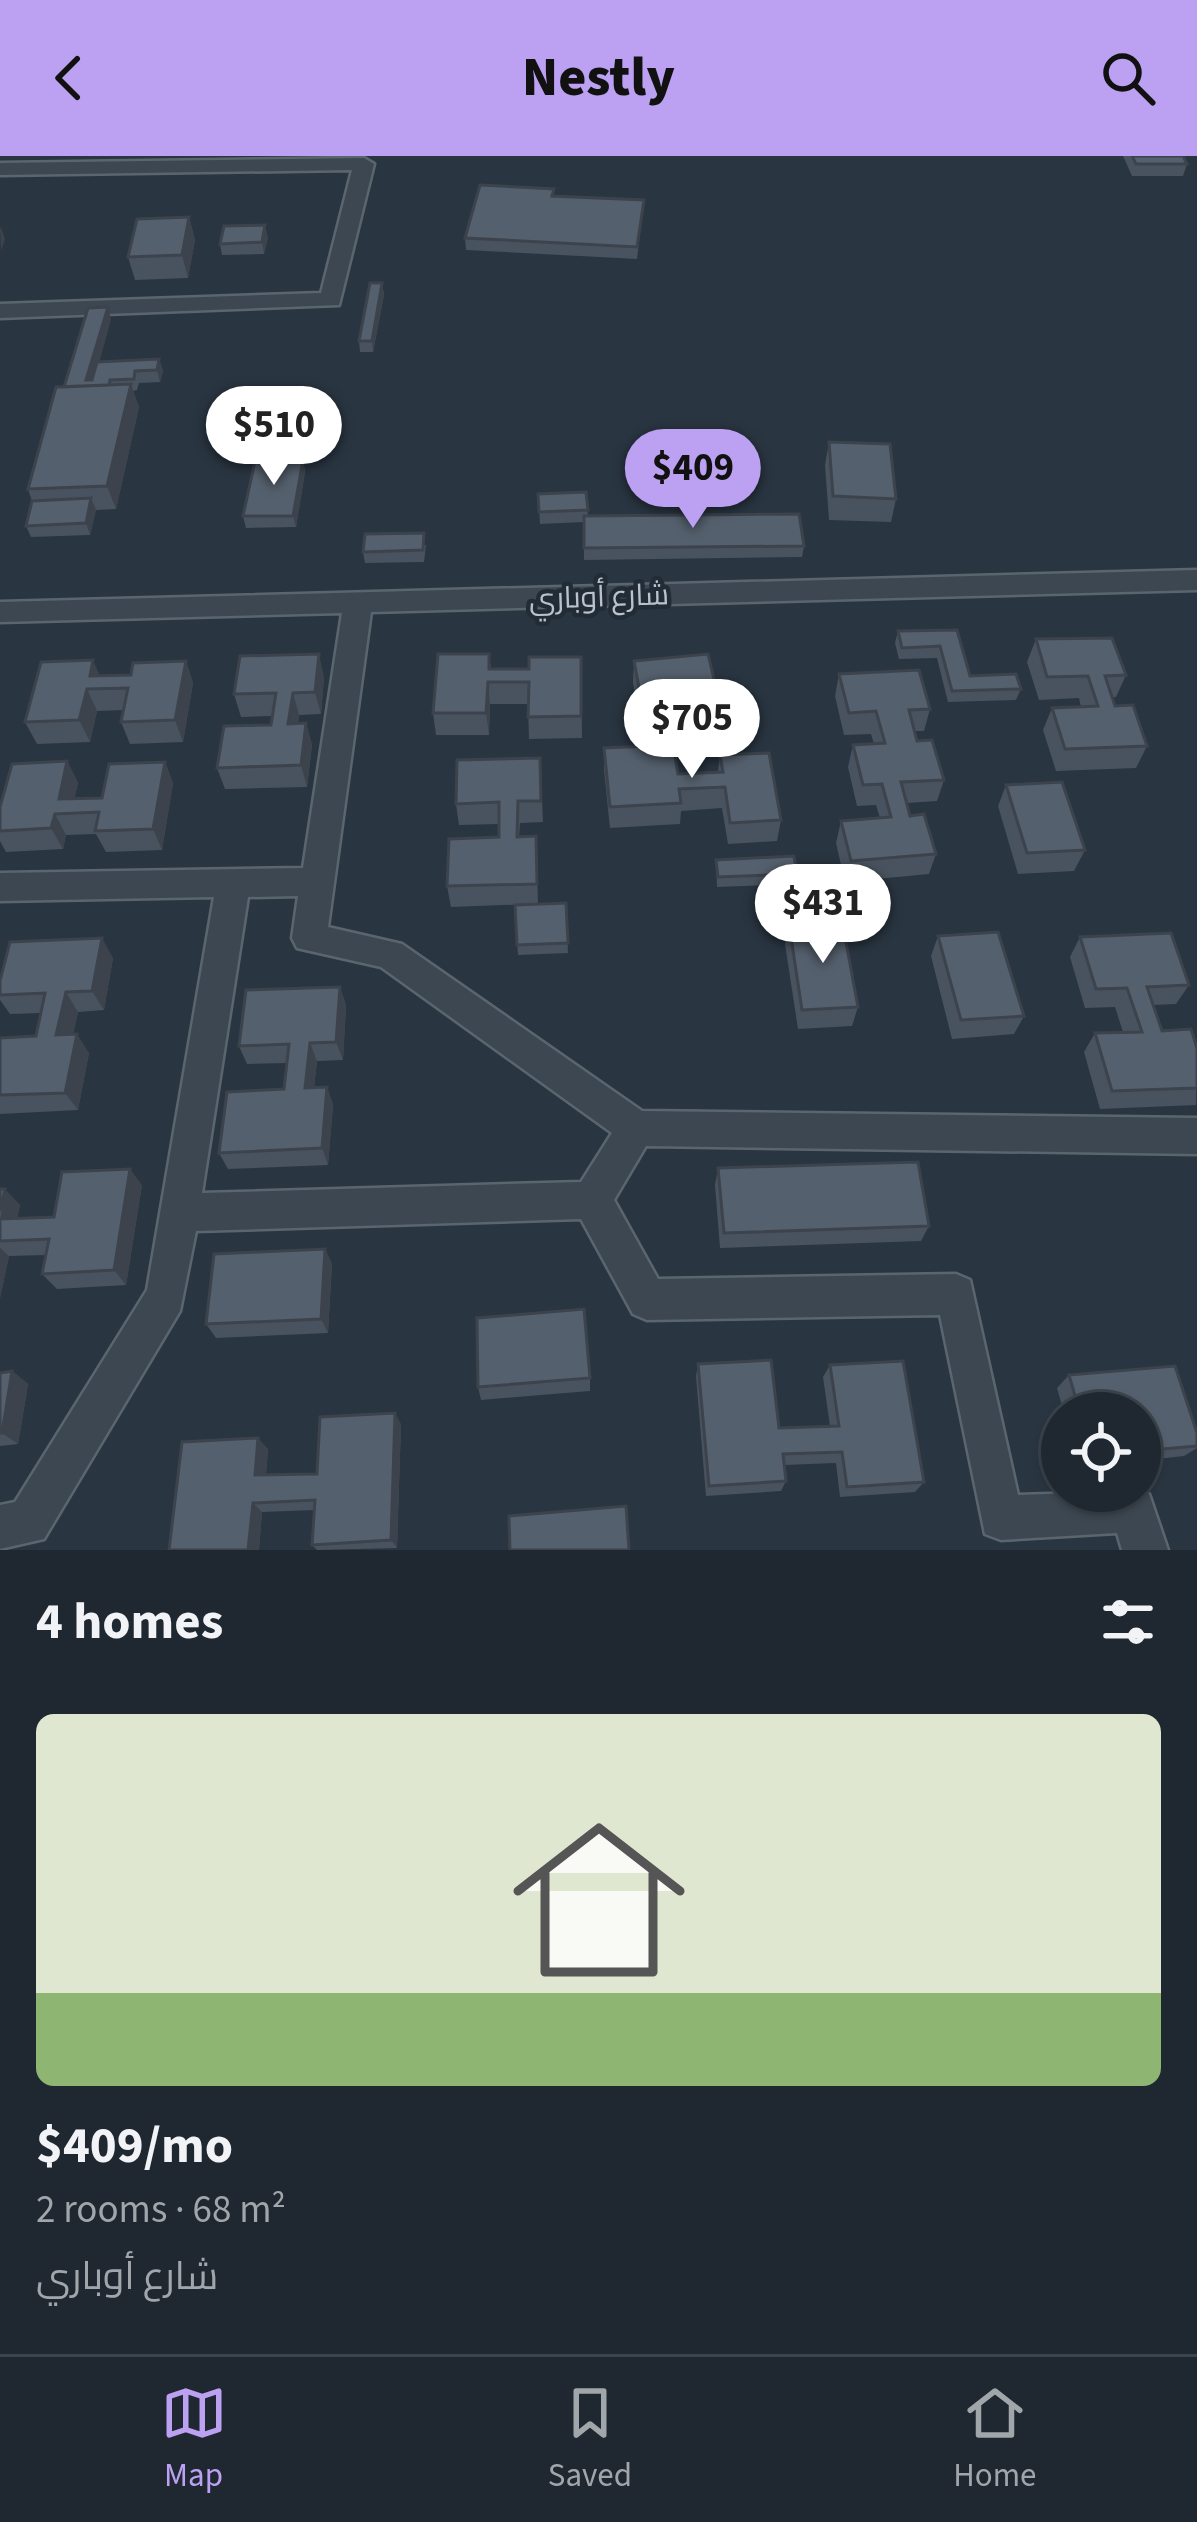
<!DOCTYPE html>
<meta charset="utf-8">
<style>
:root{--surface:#1f2831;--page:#2c343d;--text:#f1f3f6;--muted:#a1a6ab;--line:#3c444d;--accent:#bca0f2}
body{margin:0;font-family:"Source Sans 3",Cairo,sans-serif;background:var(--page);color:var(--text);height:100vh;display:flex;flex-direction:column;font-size:45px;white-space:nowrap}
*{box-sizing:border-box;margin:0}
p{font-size:39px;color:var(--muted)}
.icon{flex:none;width:66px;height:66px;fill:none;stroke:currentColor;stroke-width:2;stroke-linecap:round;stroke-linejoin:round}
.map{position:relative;height:1394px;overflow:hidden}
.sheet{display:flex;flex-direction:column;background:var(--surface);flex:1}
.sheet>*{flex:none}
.buttons{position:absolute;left:1041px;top:1236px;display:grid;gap:24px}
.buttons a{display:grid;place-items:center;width:120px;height:120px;border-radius:50%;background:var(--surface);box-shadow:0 3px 9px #0004,0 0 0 3px var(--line);font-size:60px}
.price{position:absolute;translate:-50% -102px;padding:0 27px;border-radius:42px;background:#fff;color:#222;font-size:39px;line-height:78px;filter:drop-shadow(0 3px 6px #0008)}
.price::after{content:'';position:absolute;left:50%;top:72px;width:36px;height:27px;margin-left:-18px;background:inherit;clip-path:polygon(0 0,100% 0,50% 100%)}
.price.selected{background:var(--accent);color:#111}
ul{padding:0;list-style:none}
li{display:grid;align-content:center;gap:24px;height:636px;padding:0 36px}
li+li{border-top:3px solid var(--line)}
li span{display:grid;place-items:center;height:372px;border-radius:18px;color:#555}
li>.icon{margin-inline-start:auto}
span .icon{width:216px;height:216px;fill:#fffc;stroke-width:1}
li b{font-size:51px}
h2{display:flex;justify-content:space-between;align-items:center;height:144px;padding:0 36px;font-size:51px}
header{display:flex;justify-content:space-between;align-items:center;height:156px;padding:0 36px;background:var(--accent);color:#111;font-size:54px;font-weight:800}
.dock{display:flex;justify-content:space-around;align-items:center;height:168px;border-top:3px solid var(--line);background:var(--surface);font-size:33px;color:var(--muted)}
.dock a{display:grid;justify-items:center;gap:6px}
.dock .selected{color:var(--accent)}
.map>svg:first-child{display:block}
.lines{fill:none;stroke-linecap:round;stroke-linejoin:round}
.street-casing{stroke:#5b656e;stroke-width:5}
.street{fill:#3d4751;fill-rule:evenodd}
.wall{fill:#49535f}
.shaded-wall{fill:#3c434d}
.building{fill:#55606e;stroke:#3c434d;stroke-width:3}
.labels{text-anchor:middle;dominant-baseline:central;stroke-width:9;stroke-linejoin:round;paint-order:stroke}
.street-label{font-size:30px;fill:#bac2cb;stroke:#222c36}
</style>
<header><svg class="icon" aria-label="back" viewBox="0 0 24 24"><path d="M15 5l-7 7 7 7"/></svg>Nestly<svg class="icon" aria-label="search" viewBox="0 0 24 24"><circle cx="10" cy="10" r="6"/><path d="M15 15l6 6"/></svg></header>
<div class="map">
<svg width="1197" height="1394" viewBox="0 0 1197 1394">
<rect width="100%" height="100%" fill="#293541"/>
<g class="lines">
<defs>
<path id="street" d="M364,2l10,6 -35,141 -339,13v-14l321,-11 31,-123 -352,5v-12z
M1197,414v20l-826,22 -43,315 74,17 240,167 555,7v36l-551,-8 -32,54 44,79 298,-5 14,6 48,215 122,-4 9,3 19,56h-46l-5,-17 -116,7 -16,-6 -45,-219 -293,5 -14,-6 -52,-95 -385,12 -16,80 -136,228 -44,10v-44l15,-3 132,-212 67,-393 -214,4v-28l303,-5 39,-255 -342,9v-20zM298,740l-6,42 5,10 84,19 231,166 -31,49 -379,11 46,-296z"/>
</defs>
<use href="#street" class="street-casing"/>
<use href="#street" class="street"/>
</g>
<path class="wall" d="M1123,0h60l4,8 -4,12h-51z
M644,44l-7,59 -171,-9 -1,-12z
M189,61l6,23 -7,38 -53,2 -7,-23z
M268,81l-4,17 -42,1 -2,-11z
M382,127l2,12 -11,57h-13l-1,-11z
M111,163l-12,43 60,-3 4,12 -3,11 -21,1 -2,7 -4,1 6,16 -23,102 -20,1 -6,25 -59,2 -5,-11 6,-25 -4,-12 36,-102z
M829,286l67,57 -5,23 -62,-2 -4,-55z
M303,304l2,12 -9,55 -50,1 -3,-12z
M586,336l2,24 216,30 -2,11 -218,3v-38l-44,2 -2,-30z
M426,389l-2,17 -59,1 -2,-11z
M957,474l13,46 51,13 -5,11 -68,2 -11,-44 -38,1 -4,-16 3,-12z
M1036,483l90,36 -10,22h-3l2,9 32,40 -11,22 -80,3 -13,-41 9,-22 29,-1 -2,-9 -40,2 -12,-38z
M489,498l2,15h38l52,-12 1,81 -53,1 -1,-35h-38l-1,31h-53l-3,-22z
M186,505l7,22 -10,59 -53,2 -9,-22 2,-12 -26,1 -7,31 -53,2 -12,-22 75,-46 31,-1z
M634,505l84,35 -2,23 -75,7 -8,-43z
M839,518l91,35 -6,22h-9l2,10 27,39 -7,21 -30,2 3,13 26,38 -7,20 -84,8 -9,-39 5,-22 39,-3 -4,-13 -19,1 -9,-39 5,-22 21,-1 -3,-10 -27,1 -9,-39z
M324,521l-3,37 -22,1 -1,9 8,-1 6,22 -5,42 -82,2 -8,-21 54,-43 1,-9 -31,1 -7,-23z
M604,592l74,26 40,-2 2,-17 61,65 -4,21 -49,3 -6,-36 -41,3 -1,13 -70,4 -6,-58z
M540,602l3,64 -23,1 -1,14 17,-1 2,68 28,-1 2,50 -50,2 -3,-50 19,-1 -83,3 -4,-21 52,-49v-13l-40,1 -3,-21z
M67,605l11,22 -4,16 28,-1 63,-36 8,21 -11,67 -56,2 -10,-18 -30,1 -3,14 -57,3 -6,-11v-34z
M1006,629l79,65 -11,21 -56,3 -20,-68z
M716,704l81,14 -2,10 -78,3z
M789,768l69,83 -6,19 -54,3 -13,-85z
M938,780l86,80 -10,18 -62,5 -21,-83z
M1080,781l109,48 -13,19 -23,1 9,26 35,17 -1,57 -96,4 -16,-57 11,-19 28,-1 -8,-25 -30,1 -15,-51z
M113,802l-9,52 -26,2 -5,23 16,18 -11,57 -78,4v-76l36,-2 5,-23 -31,1 -10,-14v-19z
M340,831l6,19 -3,54 -26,1 -3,27 13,-1 6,18 -5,60 -100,4 -9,-16 65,-64 3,-26 -40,1 -8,-18z
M718,1012l211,58 -8,15 -201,7 -5,-63z
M142,1029l-16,100 -69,4 -15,-15 4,-19 -37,1 -9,42v-109l20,16 -3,14 37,-2z
M325,1093l7,15 -4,69 -112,5 -10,-14z
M698,1208l81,64 51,-2 -7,-49 7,-12 94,117 -9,10 -75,5 -4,-34 -52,2 2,16 -5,10 -75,5 -10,-120z
M12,1215l16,13 -10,60 -18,2v-73z
M1069,1219l128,58v15l-13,8 -44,5v-48h-76l-7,-25z
M590,1222v13l-109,9 -3,-13z
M401,1268l-4,124 -80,2 -5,-5 2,-35 -52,2 -3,38h-90l99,-101 -2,26 51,-1z"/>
<path class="shaded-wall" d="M189,61l6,23 -7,38 -6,-23z
M265,69l3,12 -4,17 -2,-12z
M1,71l4,12 -4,12 -1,-22z
M382,127l2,12 -11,57 -1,-11z
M108,151l3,12 -20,73 -5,-12z
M159,203l4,12 -3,11 -3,-12z
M131,228l8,23 -23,102 -9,-23z
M303,304l2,12 -9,55 -3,-11z
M91,342l5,12 -6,25 -4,-12z
M319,498l5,23 -3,37 -6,-22z
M93,504l10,23 -13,-7z
M186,505l7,22 -10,59 -8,-22z
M488,526l2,22 -1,31 -3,-22z
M87,533l10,22 -7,31 -11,-22z
M293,537l6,22 -4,31 -7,-22z
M306,567l6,22 -5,42 -6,-22z
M67,605l11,22 -7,30 -12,-14z
M165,606l8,21 -11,67 -9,-21z
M55,658l11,21 -3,14 -12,-21z
M102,782l11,20 -9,52 -12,-19z
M340,831l6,19 -3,54 -7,-18z
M66,836l12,20 -9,42 -13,-19z
M77,878l12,19 -11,57 -13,-17z
M310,887l7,18 -5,45 -7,-18z
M327,931l6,18 -5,60 -6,-17z
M130,1013l12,16 -16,100 -12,-15z
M5,1033l15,16 -7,30 -13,-14z
M0,1092l9,8 -9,42z
M325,1093l7,15 -4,69 -7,-14z
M12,1215l16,13 -10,60 -16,-11z
M395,1257l6,11 -4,124 -6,-8z
M258,1282l10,11 -3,37 -10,-11z
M253,1347l9,9 -3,38h-11z"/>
<path class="building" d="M1132,0h51l4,8h-51z
M480,29l74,4 -2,7 92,4 -7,47 -172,-9z
M189,61l-7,38 -54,2 9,-38z
M265,69l-3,17 -42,2 4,-18z
M370,127h12l-10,58h-13z
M108,151l-22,73h6l5,-18 62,-3 -2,11 -22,1 -1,8 -24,1 -1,5 -45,2 24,-79z
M131,228l-24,102 -79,3 28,-102z
M829,286l61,2 6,55 -63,-3z
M303,304l-10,56h-50l12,-55z
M586,336l2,18 -49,2 -1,-18z
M91,342l-5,25 -60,3 6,-25z
M799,358l5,32 -220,2v-32z
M424,377l-1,17 -60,2 2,-18z
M957,474l13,46 46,-2 5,15 -69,2 -12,-45 -38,2 -4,-17z
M1112,482l14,37 -21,1 10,30 18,-1 14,41 -82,3 -13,-41 46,-2 -10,-30 -41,1 -11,-38z
M319,498l-4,38 -22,1 -5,31 18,-1 -5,42 -84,3 7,-42 47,-1 5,-32 -42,1 6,-38z
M438,498h51v15h40v-12h52v59l-53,1 1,-35h-41l-2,31h-53z
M708,498l10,42 -76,8 -8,-43z
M93,504l-3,16 41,-1 2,-12 53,-2 -11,59 -54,2 7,-34 -41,1 -8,31 -54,2 16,-60z
M919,514l11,39 -21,1 8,31 15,-1 12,40 -43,2 9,34 14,-2 12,40 -85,7 -10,-40 50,-4 -9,-33 -19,1 -10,-40 32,-2 -9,-32 -27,2 -10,-39z
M673,589l5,29 45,-2 -3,-17 49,-2 12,67 -51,3 -5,-36 -46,2 2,14 -71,4 -6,-59z
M540,602l1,43h-23l-1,36 19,-1 1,48 -90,2 2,-47 50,-2v-35l-43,2 1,-44z
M67,605l-8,38 43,-1 7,-34 56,-2 -12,67 -58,2 4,-19 -44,2 -4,14 -51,3v-24l12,-43z
M1062,626l23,68 -58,3 -21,-68z
M794,700l3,18 -79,3 -2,-17z
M566,747l2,40 -51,2 -2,-40z
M842,765l16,86 -56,3 -13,-86z
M998,776l26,84 -63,4 -23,-84z
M1171,777l18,52 -42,2 15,44 29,-2 6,19v40l-85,3 -17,-58 47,-1 -15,-44 -31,1 -16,-52z
M102,782l-10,53 -26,1 -10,43 21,-1 -12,59 -65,2v-57l36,-2 9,-43 -45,2v-14l10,-39z
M340,831l-4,55 -26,1 -5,45 22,-1 -5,61 -103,5 8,-61 57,-3 5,-45 -50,2 7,-56z
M918,1006l11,64 -205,7 -6,-65z
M130,1013l-16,101 -72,4 7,-35 -49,2v-22l54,-2 8,-45z
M0,1033h5l-5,22z
M325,1093l-4,70 -115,5 8,-70z
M584,1153l6,69 -112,9 -1,-69z
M771,1204l8,68 60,-2 -9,-61 73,-4 21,121 -77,5 -5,-35 -59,2 3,27 -77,5 -11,-122z
M1175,1210l22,67v13l-57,5v-38h-60l-11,-38z
M12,1215l-10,62h-2v-60z
M395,1257l-4,127 -79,5 3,-45 -62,3 -5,47h-79l13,-108 76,-4 -3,37 62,-1 3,-57z
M626,1350l3,44h-119l-1,-34z"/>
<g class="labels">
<g class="street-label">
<text transform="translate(599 441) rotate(-2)">شارع أوباري</text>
</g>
</g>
</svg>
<div class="buttons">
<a><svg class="icon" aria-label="locate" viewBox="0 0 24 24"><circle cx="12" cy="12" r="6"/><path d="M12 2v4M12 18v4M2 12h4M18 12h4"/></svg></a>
</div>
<b class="price" style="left:274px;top:332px">$510</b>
<b class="price selected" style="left:693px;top:375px">$409</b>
<b class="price" style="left:692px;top:625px">$705</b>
<b class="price" style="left:823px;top:810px">$431</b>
</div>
<section class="sheet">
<h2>4 homes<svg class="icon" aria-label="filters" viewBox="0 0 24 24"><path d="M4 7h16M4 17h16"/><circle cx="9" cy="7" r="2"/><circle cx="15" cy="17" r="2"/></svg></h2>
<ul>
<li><span style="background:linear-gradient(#dfe7d0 75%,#8fb573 0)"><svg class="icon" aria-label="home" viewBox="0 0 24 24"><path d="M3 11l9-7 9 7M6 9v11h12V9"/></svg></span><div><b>$409/mo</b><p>2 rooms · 68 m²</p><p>شارع أوباري</p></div></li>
</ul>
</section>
<nav class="dock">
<a class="selected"><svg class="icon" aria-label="map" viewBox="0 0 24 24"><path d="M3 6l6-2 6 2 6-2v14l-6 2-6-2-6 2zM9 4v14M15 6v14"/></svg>Map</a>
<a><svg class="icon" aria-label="saved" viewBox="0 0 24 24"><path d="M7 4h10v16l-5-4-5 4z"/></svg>Saved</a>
<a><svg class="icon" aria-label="home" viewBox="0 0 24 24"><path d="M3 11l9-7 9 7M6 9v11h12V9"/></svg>Home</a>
</nav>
